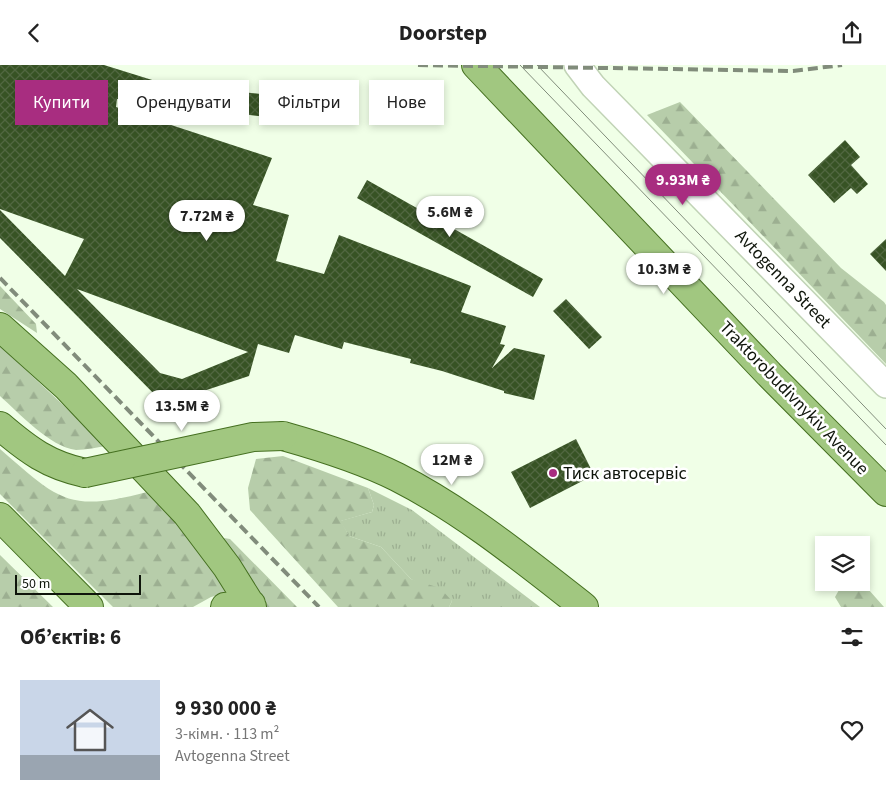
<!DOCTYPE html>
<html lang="uk">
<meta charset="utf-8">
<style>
:root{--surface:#fff;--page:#f2f2f2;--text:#222;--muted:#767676;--accent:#a82d80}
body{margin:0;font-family:"Source Sans 3",sans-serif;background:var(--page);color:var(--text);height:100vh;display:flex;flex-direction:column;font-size:19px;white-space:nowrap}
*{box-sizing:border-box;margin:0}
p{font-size:16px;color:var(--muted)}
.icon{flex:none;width:28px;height:28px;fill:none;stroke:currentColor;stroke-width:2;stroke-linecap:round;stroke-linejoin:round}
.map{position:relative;height:542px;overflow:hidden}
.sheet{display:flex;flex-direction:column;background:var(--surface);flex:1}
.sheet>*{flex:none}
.banner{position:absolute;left:15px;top:15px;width:500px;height:45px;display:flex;gap:10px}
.tools{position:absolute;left:815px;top:471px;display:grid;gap:10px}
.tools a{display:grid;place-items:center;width:55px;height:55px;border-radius:0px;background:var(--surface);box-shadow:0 2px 8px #0003;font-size:25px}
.scale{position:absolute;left:15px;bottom:12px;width:126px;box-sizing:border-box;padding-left:5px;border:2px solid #0f150b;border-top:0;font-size:14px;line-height:18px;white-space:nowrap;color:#0f150b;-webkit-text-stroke:4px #fff;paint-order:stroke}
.price{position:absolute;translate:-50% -42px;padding:0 11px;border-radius:18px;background:#fff;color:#222;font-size:16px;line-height:32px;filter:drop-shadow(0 1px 2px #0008)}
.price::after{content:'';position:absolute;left:50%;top:30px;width:15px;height:11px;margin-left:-8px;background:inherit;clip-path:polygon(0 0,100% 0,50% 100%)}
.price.active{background:var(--accent);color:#fff}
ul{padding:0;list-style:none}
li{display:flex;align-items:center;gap:15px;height:125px;padding:0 20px}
li span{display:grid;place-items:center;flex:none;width:140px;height:100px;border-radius:0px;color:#555}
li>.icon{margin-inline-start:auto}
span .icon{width:60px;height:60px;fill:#fffc;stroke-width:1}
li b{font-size:21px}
h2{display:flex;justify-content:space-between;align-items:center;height:60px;padding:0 20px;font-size:21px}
.tag{padding:0 18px;border-radius:0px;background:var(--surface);box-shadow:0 2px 8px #0003;font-size:18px;line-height:45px}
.tag.active{background:var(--accent);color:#fff}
header{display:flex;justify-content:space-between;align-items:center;height:65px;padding:0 20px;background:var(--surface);font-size:22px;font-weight:700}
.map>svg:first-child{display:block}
.grass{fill:url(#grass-tufts)}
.forest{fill:url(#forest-firs)}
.building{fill:url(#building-cross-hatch);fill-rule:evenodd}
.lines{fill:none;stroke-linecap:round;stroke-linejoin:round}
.minor-casing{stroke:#c1d3b6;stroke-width:28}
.major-casing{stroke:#457020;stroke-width:30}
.minor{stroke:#fff;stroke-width:25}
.major{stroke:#a1c780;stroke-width:28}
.tram{stroke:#818c7b;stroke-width:1}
.rail{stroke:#818c7b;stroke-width:4;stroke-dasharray:10 5;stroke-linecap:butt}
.major-bridge-casing{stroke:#457020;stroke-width:30;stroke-linecap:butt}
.major-bridge{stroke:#a1c780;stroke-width:28}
.poi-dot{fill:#a82d80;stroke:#fff;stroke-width:2}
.labels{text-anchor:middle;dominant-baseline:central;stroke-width:5;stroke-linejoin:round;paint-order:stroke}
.street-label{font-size:18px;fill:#0f150b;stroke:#fff}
.poi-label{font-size:18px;fill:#0f150b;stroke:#fff;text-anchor:start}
</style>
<header><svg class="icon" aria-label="back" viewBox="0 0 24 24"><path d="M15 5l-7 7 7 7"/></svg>Doorstep<svg class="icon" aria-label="share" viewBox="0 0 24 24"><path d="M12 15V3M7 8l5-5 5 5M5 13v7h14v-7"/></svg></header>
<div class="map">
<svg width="886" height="542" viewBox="0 0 886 542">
<defs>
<pattern id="grass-tufts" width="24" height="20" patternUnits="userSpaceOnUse" patternTransform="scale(1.25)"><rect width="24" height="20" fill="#b7cdaa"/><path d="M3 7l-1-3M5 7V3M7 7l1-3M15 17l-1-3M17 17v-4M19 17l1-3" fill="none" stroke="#9caf91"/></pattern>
<pattern id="forest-firs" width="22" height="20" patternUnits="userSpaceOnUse" patternTransform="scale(1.25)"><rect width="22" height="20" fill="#b7cdaa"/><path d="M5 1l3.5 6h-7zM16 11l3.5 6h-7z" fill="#9caf91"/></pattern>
<pattern id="building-cross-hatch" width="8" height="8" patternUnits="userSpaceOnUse" patternTransform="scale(1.25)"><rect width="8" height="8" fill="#375324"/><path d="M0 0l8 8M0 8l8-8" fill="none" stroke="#516741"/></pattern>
</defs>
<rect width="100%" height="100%" fill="#f0ffe7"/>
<path class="grass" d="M368,423l44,22 128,97h-91l3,-6 -41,-22 -30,-32 -32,-11 -9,-15 32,-9 2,-7z"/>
<path class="forest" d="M680,37l161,166 43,34 2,3v59l-239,-249z
M0,221l36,38 1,9 -37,-24z
M0,281l107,100c-9,1 -21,4 -31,4 -26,-3 -57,-37 -76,-54z
M0,384c59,51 68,64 147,43l31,29 53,71 -20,5 -18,10h-80l-113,-113z
M283,391l85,32 6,17 -2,7 -31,9 8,15 32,11 30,32 29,9 12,13 -3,6h-111l-88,-97 -2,-22 8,-29z
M224,473l6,1 67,68h-37l-35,-62z
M0,490l53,52h-53z
M861,516l23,26h-43l-6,-10 8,-14z"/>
<path class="building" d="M0,0h104l61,19 153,16 -2,23 -199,-24 -1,8 156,51 -19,47 36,10 -13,46 48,13 15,-39 132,51 -10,26 45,14 -6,18 5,1 -13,23 22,-20 31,7 -11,45 -30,-7v-2l-62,-20 -32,-8 1,-4 -67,-17 -2,7 -47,-14 -6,18 -31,-9 -9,32 -85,28 -164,-166v-28l65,66 19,-37 -84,-30zM77,224l171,63 -66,27 -22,-6z
M845,75l15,17 -9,8 17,19 -11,10 -6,-6 -17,15 -26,-28z
M367,115l176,99 -10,18 -176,-99z
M886,174v32l-16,-17z
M566,234l36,38 -13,12 -36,-38z
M576,374l18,36 -64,33 -19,-36z"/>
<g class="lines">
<defs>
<path id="minor" d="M577,0l16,21 293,299"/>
<path id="major" d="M476,0l293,309 117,118
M0,262l66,59 121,128 40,53 25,40
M0,361c28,24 48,39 85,47
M283,371c39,11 78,23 114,41 67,34 128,84 187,130
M0,452l89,90
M225,542l26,-3"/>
</defs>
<use href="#minor" class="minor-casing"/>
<use href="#major" class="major-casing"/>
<use href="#minor" class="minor"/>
<use href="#major" class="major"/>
<path class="tram" d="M520,0l366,380
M537,0l349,364"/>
<path class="rail" d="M418,0l375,6 49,-6
M0,213l319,329"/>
<defs>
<path id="major-bridge" d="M85,408l168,-36 30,-1"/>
</defs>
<use href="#major-bridge" class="major-bridge-casing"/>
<use href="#major-bridge" class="major-bridge"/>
</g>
<circle class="poi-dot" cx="553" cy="408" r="5"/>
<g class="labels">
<g class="street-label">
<text transform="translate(783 214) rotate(46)">Avtogenna Street</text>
<text transform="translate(794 333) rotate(46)">Traktorobudivnykiv Avenue</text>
</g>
<g class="poi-label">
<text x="563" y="408">Тиск автосервіс</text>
</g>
</g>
</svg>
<div class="tools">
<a><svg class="icon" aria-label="layers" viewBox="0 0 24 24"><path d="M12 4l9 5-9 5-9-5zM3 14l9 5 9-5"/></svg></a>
</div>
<div class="scale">50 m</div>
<b class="price active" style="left:683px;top:141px">9.93M ₴</b>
<b class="price" style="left:450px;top:173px">5.6M ₴</b>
<b class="price" style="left:207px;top:177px">7.72M ₴</b>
<b class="price" style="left:664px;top:230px">10.3M ₴</b>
<b class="price" style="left:182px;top:367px">13.5M ₴</b>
<b class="price" style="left:452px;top:421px">12M ₴</b>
<div class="banner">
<a class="tag active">Купити</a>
<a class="tag">Орендувати</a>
<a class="tag">Фільтри</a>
<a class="tag">Нове</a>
</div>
</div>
<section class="sheet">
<h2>Об’єктів: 6<svg class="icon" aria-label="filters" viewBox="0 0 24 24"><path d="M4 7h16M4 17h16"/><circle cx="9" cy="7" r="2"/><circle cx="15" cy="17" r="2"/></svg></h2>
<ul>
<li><span style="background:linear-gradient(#c9d6e8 75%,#9aa5b1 0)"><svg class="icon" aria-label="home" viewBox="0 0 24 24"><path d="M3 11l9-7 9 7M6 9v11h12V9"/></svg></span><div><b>9 930 000 ₴</b><p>3-кімн. · 113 m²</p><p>Avtogenna Street</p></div><svg class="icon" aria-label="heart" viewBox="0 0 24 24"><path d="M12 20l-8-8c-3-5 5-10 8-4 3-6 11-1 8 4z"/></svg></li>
</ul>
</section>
